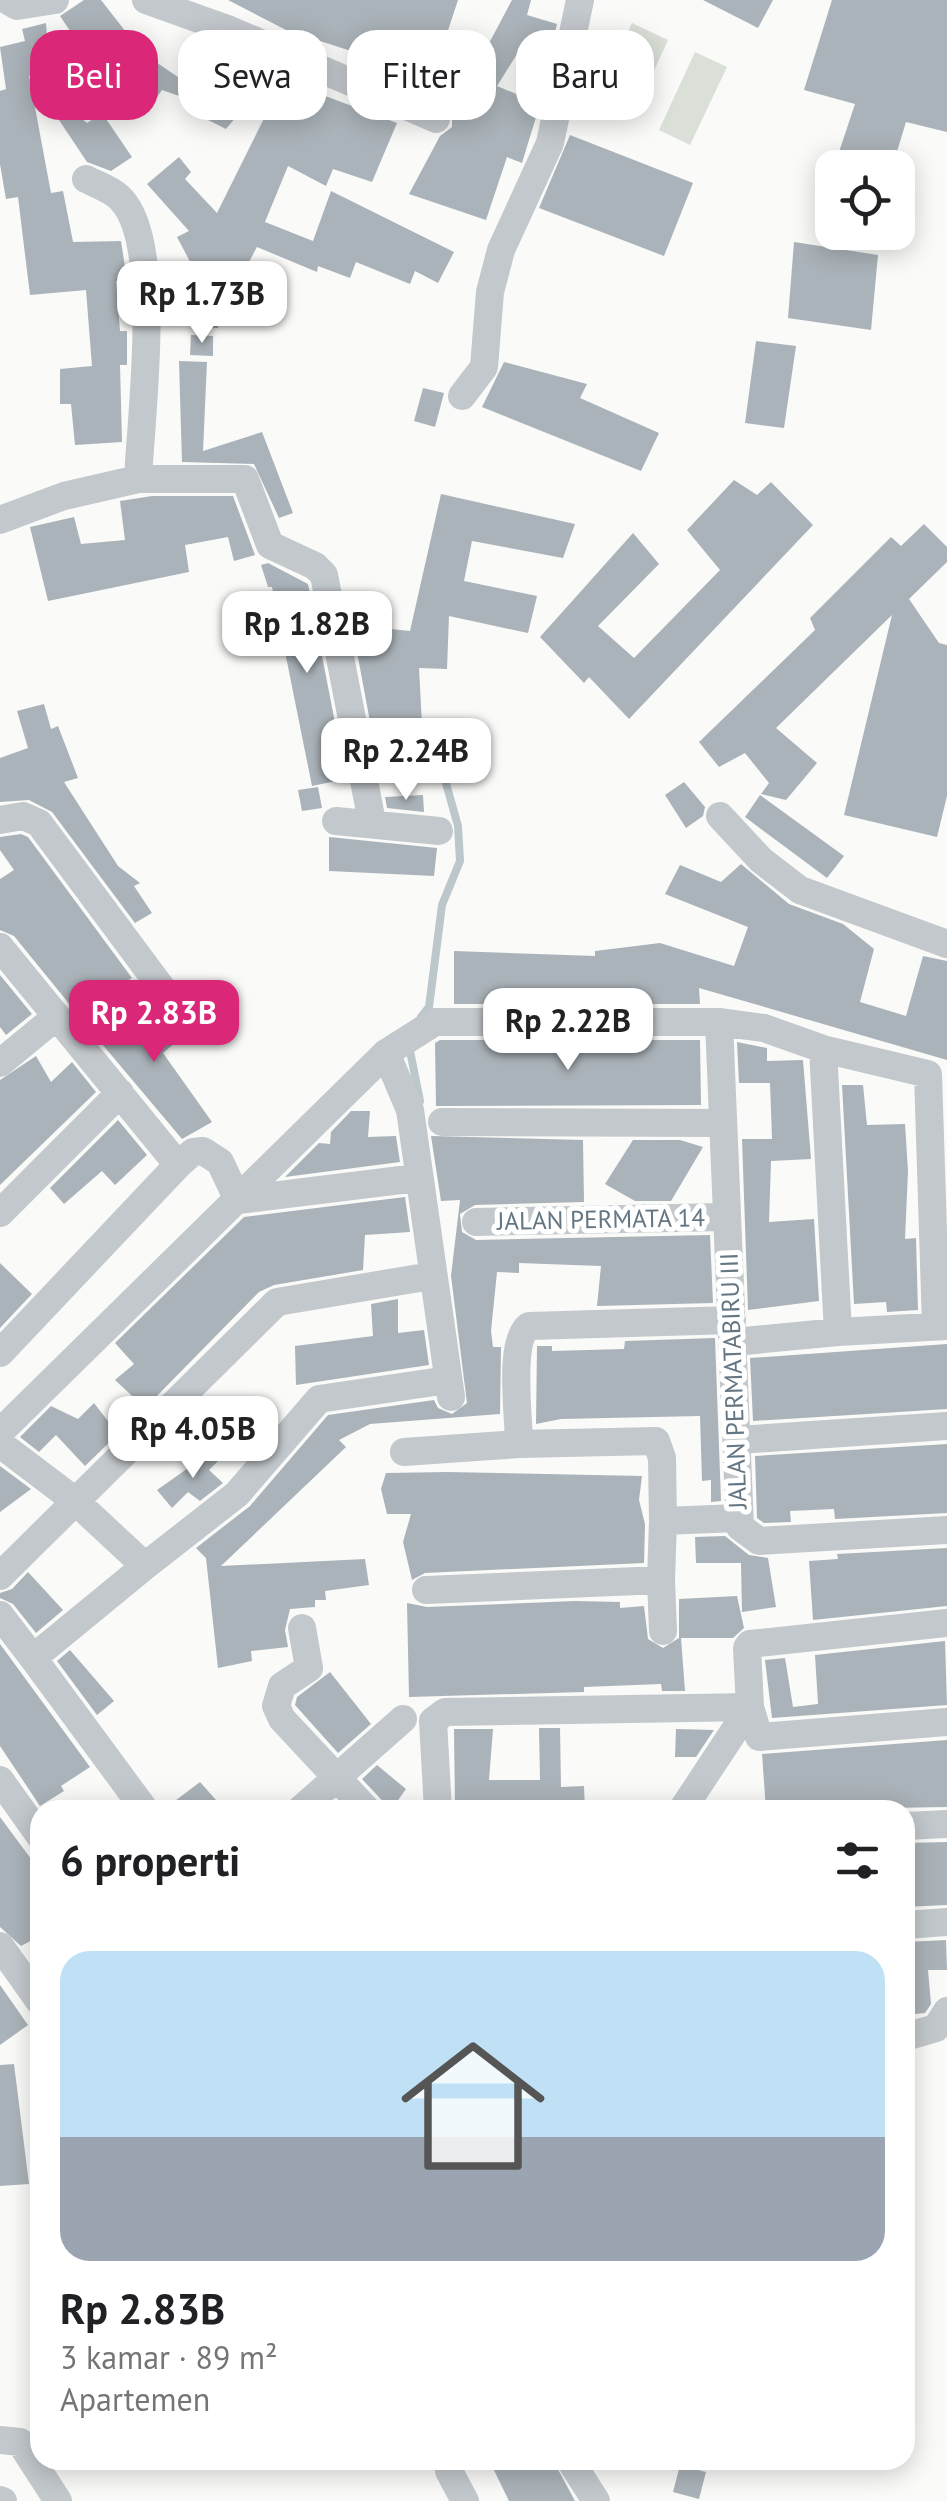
<!DOCTYPE html>
<html lang="id">
<meta charset="utf-8">
<style>
:root{--surface:#fff;--page:#f6f6f6;--text:#202124;--muted:#757577;--accent:#db2777}
body{margin:0;font-family:"PT Sans",sans-serif;background:var(--page);color:var(--text);height:100vh;display:flex;flex-direction:column;font-size:38px;white-space:nowrap}
*{box-sizing:border-box;margin:0}
p{font-size:32px;color:var(--muted)}
.icon{flex:none;width:55px;height:55px;fill:none;stroke:currentColor;stroke-width:2;stroke-linecap:round;stroke-linejoin:round}
.map{position:relative;flex:1;overflow:hidden}
.panel{position:absolute;left:30px;top:1800px;width:885px;height:670px;display:flex;flex-direction:column;background:var(--surface);border-radius:30px;box-shadow:0 5px 25px #0003}
.panel>*{flex:none}
.hud{position:absolute;left:30px;top:30px;width:888px;height:90px;display:flex;gap:20px}
.buttons{position:absolute;left:815px;top:150px;display:grid;gap:20px}
.buttons a{display:grid;place-items:center;width:100px;height:100px;border-radius:20px;background:var(--surface);box-shadow:0 5px 25px #0003;font-size:50px}
.price{position:absolute;translate:-50% -85px;padding:0 22px;border-radius:20px;background:#fff;color:#222;font-size:32px;line-height:65px;filter:drop-shadow(0 2px 5px #0008)}
.price::after{content:'';position:absolute;left:50%;top:60px;width:30px;height:22px;margin-left:-15px;background:inherit;clip-path:polygon(0 0,100% 0,50% 100%)}
.price.active{background:var(--accent);color:#fff}
ul{padding:0;list-style:none}
li{display:grid;align-content:center;gap:20px;height:530px;padding:0 30px}
li span{display:grid;place-items:center;height:310px;border-radius:30px;color:#555}
li>.icon{margin-inline-start:auto}
span .icon{width:180px;height:180px;fill:#fffc;stroke-width:1}
li b{font-size:42px}
h2{display:flex;justify-content:space-between;align-items:center;height:120px;padding:0 30px;font-size:42px}
.tag{padding:0 35px;border-radius:30px;background:var(--surface);box-shadow:0 5px 25px #0003;font-size:35px;line-height:90px}
.tag.active{background:var(--accent);color:#fff}
.map>svg:first-child{display:block}
.pitch{fill:#dadfd7}
.lines{fill:none;stroke-linecap:round;stroke-linejoin:round}
.stream{stroke:#bbc7cb;stroke-width:8}
.building{fill:#aab3b9}
.street{stroke:#c3c8cc;stroke-width:28}
.labels{text-anchor:middle;dominant-baseline:central;stroke-width:10;stroke-linejoin:round;paint-order:stroke}
.street-label{font-size:25px;fill:#657683;stroke:#fff}
</style>
<div class="map">
<svg width="947" height="2501" viewBox="0 0 947 2501">
<rect width="100%" height="100%" fill="#fafaf8"/>
<path class="pitch" d="M632,23l36,17 -36,79 -37,-17z
M695,52l32,15 -37,78 -31,-15z"/>
<g class="lines">
<path class="stream" d="M421,1017l8,-10 13,-102 18,-44 -2,-35 -16,-57
M409,1046l11,55"/>
</g>
<path class="building" d="M84,0h17l25,32 -35,30 -31,-46z
M228,0h230l-29,88 -47,-17 3,-9 -99,-32z
M512,0h19l-4,15 30,9 -6,27 -27,-8 -27,43 43,18 -18,59 -15,-6 -21,63 -77,-26 31,-58 12,-9v-14z
M703,0h70l-15,28z
M832,0h115v132l-41,-10 -14,46h-36l1,-6 -18,-10 16,-48 -51,-14z
M46,23l5,69 36,31 15,-10 30,44 -21,14 -24,-9 -58,-87 22,118 12,-2 10,51 48,-1 6,39 -11,1 4,50h7v34h-7l2,77 -47,3 -4,-41h-11v-35l32,-3 -6,-76 -56,5 -12,-98 -12,2 -6,-35v-73l6,-2 -6,-42 25,-6 -3,-12z
M147,56l56,38 2,-4 12,6 15,-31 35,15 -41,49 -32,-16 5,-10 -37,-13 -5,7h-8l-17,-11v-8z
M283,80l114,43 -25,59 -39,-13 -7,17 -38,-20 -23,56 48,19 18,-50 123,61 -16,31 -23,-12 -5,13 -54,-22 -6,16 -32,-12 -1,6 -60,-25 -23,43 -14,-8 -2,46 -24,-1 2,-54 -19,-36 12,-6 -42,-47 32,-27 12,15 -6,7 32,34z
M570,135l123,48 -29,73 -125,-48z
M794,242l84,13 -7,75 -83,-12z
M191,335l22,1v20l-23,-1z
M756,341l40,5 -12,82 -39,-5z
M179,361l28,1 -4,89 59,-19 31,81 -14,5 -25,-54 -72,-2z
M504,362l83,22 -7,14 79,35 -18,38 -159,-64z
M423,388l21,5 -9,34 -21,-6z
M734,480l23,15 14,-13 42,43 -184,194 -40,-42 -5,6 -44,-46 93,-104 26,31 -61,62 36,32 86,-88 -33,-40z
M441,494l134,30 -12,34 -91,-17 -8,40 73,15 -9,37 -79,-17 -2,53 -28,-1 3,56 -51,3 -19,-102 58,6z
M152,496h81l22,59 -21,6 -6,-24 -43,8 4,27 -141,29 -18,-74 44,-10 7,27 44,-4 -5,-39z
M924,524l23,23v15l-38,37 30,44 8,2v151l-10,41 -93,-22 48,-200 -116,113 41,35 -31,37 -25,-6 8,-11 -24,-30 -26,14 -20,-25 116,-112 -5,-12 81,-81 10,9z
M268,563l40,21 38,195 -34,7 -40,-199h-4l-7,-22z
M44,704l7,25 7,-3 20,52 -14,4 54,84 22,17 -6,3 18,27 -17,10 -83,-111 -23,-12 -29,2v-44l28,-10 -11,-37z
M684,782l21,25 -2,9 -17,12 -21,-33z
M318,787l4,21 -20,3 -4,-21z
M423,795l1,17 -37,-4 -2,-11z
M760,795l84,61 -17,22 -82,-61z
M21,834l7,3 104,141 -57,33 -61,-75 -14,-6v-51l14,-9 -14,-20v-13z
M329,837l108,11 -3,28 -105,-5z
M741,864l48,40 54,20 31,25 -14,53 46,14 17,-60 24,5v99l-248,-72 1,16h-246v-53l141,5v-5l65,-8 74,23 14,-39 -83,-33 15,-29 41,17z
M0,975l32,39 -26,21 -6,-8z
M144,994l26,34 14,7 -21,18 49,69 -30,17 -85,-101z
M440,1040h260l1,65 -265,1 -1,-63z
M737,1042l30,6v13l36,-1 8,99 -40,2 -2,61 45,-3 5,82 -71,9 -6,-171h30l-2,-56h-31z
M36,1056l15,26 21,-20 24,30 -96,93v-105z
M842,1085h21l4,40 38,-1 3,47 -3,68 11,-1 2,72 -31,2 -1,-10 -32,2z
M351,1111h19l-2,26 28,-1 4,26 -115,15 34,-34 11,1 1,-12z
M118,1120l29,35 -32,30 -13,-14 -38,33 -14,-16z
M431,1136l152,4 1,62 -109,3 -15,9 2,18 14,8 234,-5 3,68 -116,3 4,-40 -82,-3v10l-22,-1 -6,59 2,16h8l-1,67 -130,10 -31,16 7,7 -125,119 144,-7 4,26 -44,6 1,9h-11v7l-25,2 -5,21 3,17 -37,4 1,10 -34,7 -12,-110 -10,-10 54,-42 78,-91 106,-15 4,8 14,6 15,-11 -16,-127 9,-76 -19,1z
M633,1140h47l23,7 -32,54h-36l-30,-17z
M405,1197l5,35 -45,3 -2,35 -89,15 -15,7 -114,116 -30,-28 19,-16 -19,-21 129,-126z
M0,1263l32,31 -32,34z
M398,1299v34l26,-3 5,35 -133,20 -1,-39 78,-10 -2,-32z
M715,1338l6,163 -10,1v-22l-9,1 -2,-65 -139,3 -25,5 1,-78h15v5l72,-2 1,-8z
M947,1344v65l-194,12 -3,-63z
M94,1403l24,31 -33,32 -29,-31 -17,17 -19,-15 31,-31 27,13z
M947,1444v69l-112,6 -1,-10 -44,2 1,11 -27,1 -7,-5 -2,-62z
M215,1449l7,8 -13,13 14,13 -23,18 -12,-9 -16,16 -15,-18z
M0,1466l31,23 -31,23z
M447,1472l195,4 -3,24 6,24 -1,39 -219,10 -13,7 -9,-38 8,-28h-24l-6,-25 5,-16z
M725,1536l24,19 19,3 8,49 -34,5 -1,-49h-45l-1,-26z
M947,1548v58l-134,14 -4,-59 29,-2 -1,-5z
M28,1572l35,38 -27,23 -23,-29 -13,-6v-5l12,-4z
M737,1596l7,32 -11,10h-52l4,53h-23l-1,-7 -77,3v5l-175,5 -2,-94 20,4 148,-6 45,1v6l24,-2 4,33 15,9 16,-10v-39z
M945,1641l2,64 -175,13 -7,-58 20,-2 8,49 25,-3 -3,-49z
M0,1644l90,123 -29,19 3,5 -24,15 -40,-60z
M70,1650l44,51 -17,14 -40,-54z
M330,1672l41,52 -33,29 -43,-48 2,-8z
M539,1728h21l1,59 23,-1 1,24h-130l-1,-81h39l-4,51h51z
M676,1729l38,1 -18,27h-21z
M947,1740v67l-181,3 -4,-56z
M377,1765l29,24 -15,21 -29,-31z
M200,1782l25,28h-62z
M0,1817l40,54v65l-19,10 -21,-19z
M947,1842v63l-42,2v-64z
M946,1940l1,30h-19l3,34 -6,9 -20,2v-73z
M0,1985l28,40 -28,20z
M14,2064l15,120 -29,2v-121z
M489,2460h64l22,41h-66z
M680,2465l26,7 -7,27 -26,-7z"/>
<g class="lines">
<path class="street" d="M7,0l10,6 38,-6
M146,0l84,30 206,89
M86,179c14,7 30,12 39,25 37,50 16,210 13,275
M462,396l22,-29 6,-75 11,-42 49,-107 30,-143
M0,520l64,-24 74,-17h107l25,66 45,21 9,9 48,247
M720,816l41,44 39,30 147,54
M0,820l23,-4 16,7 145,195
M336,821l103,10
M0,947l178,218 -178,188
M719,1022l21,505 19,14 188,-11
M823,1049l15,283 109,-6
M386,1053l24,57 41,287
M0,1063l56,-46
M442,1122l278,1
M178,1165l15,-13 10,-1 17,11 18,38 179,-22
M0,1213l120,-120
M476,1222l249,-5
M734,1342l104,-10
M0,1432l386,-379 49,-31h284l45,6 59,21 105,25 8,252
M738,1440l209,-14
M0,1444l74,56 71,66 92,-72 82,-95 129,-19
M519,1444l137,-3 6,17 1,63
M404,1452l115,-8c0,-27 -11,-103 10,-118l203,-6
M145,1566l-112,92 112,152
M0,1576l277,-274 154,-26
M661,1580l2,51
M426,1590l235,-10 2,-59 75,-3
M0,1615l33,43
M947,1623l-197,21 -3,4 3,59 9,30 188,-15
M302,1628l7,40 -27,18 -6,20 6,13 85,91
M0,1780l40,56
M300,1810l103,-91
M438,1810l-5,-89 12,-9 305,-5
M682,1810l68,-103
M905,1826l42,-2
M905,1925l42,-3
M0,1946l40,56
M905,2037l31,-9 11,-17
M0,2440l20,2 38,59
M570,2460l26,41
M449,2471l16,30
M0,2500l3,1"/>
</g>
<g class="labels">
<g class="street-label">
<text transform="translate(601 1219) rotate(-1)">JALAN PERMATA 14</text>
<text transform="translate(733 1381) rotate(-92)">JALAN PERMATABIRU III</text>
</g>
</g>
</svg>
<div class="buttons">
<a><svg class="icon" aria-label="locate" viewBox="0 0 24 24"><circle cx="12" cy="12" r="6"/><path d="M12 2v4M12 18v4M2 12h4M18 12h4"/></svg></a>
</div>
<b class="price" style="left:202px;top:346px">Rp 1.73B</b>
<b class="price" style="left:307px;top:676px">Rp 1.82B</b>
<b class="price" style="left:406px;top:803px">Rp 2.24B</b>
<b class="price active" style="left:154px;top:1065px">Rp 2.83B</b>
<b class="price" style="left:568px;top:1073px">Rp 2.22B</b>
<b class="price" style="left:193px;top:1481px">Rp 4.05B</b>
<div class="hud">
<a class="tag active">Beli</a>
<a class="tag">Sewa</a>
<a class="tag">Filter</a>
<a class="tag">Baru</a>
</div>
<section class="panel">
<h2>6 properti<svg class="icon" aria-label="filters" viewBox="0 0 24 24"><path d="M4 7h16M4 17h16"/><circle cx="9" cy="7" r="2"/><circle cx="15" cy="17" r="2"/></svg></h2>
<ul>
<li><span style="background:linear-gradient(#bfe0f5 60%,#9aa5b1 0)"><svg class="icon" aria-label="home" viewBox="0 0 24 24"><path d="M3 11l9-7 9 7M6 9v11h12V9"/></svg></span><div><b>Rp 2.83B</b><p>3 kamar · 89 m²</p><p>Apartemen</p></div></li>
</ul>
</section>
</div>
